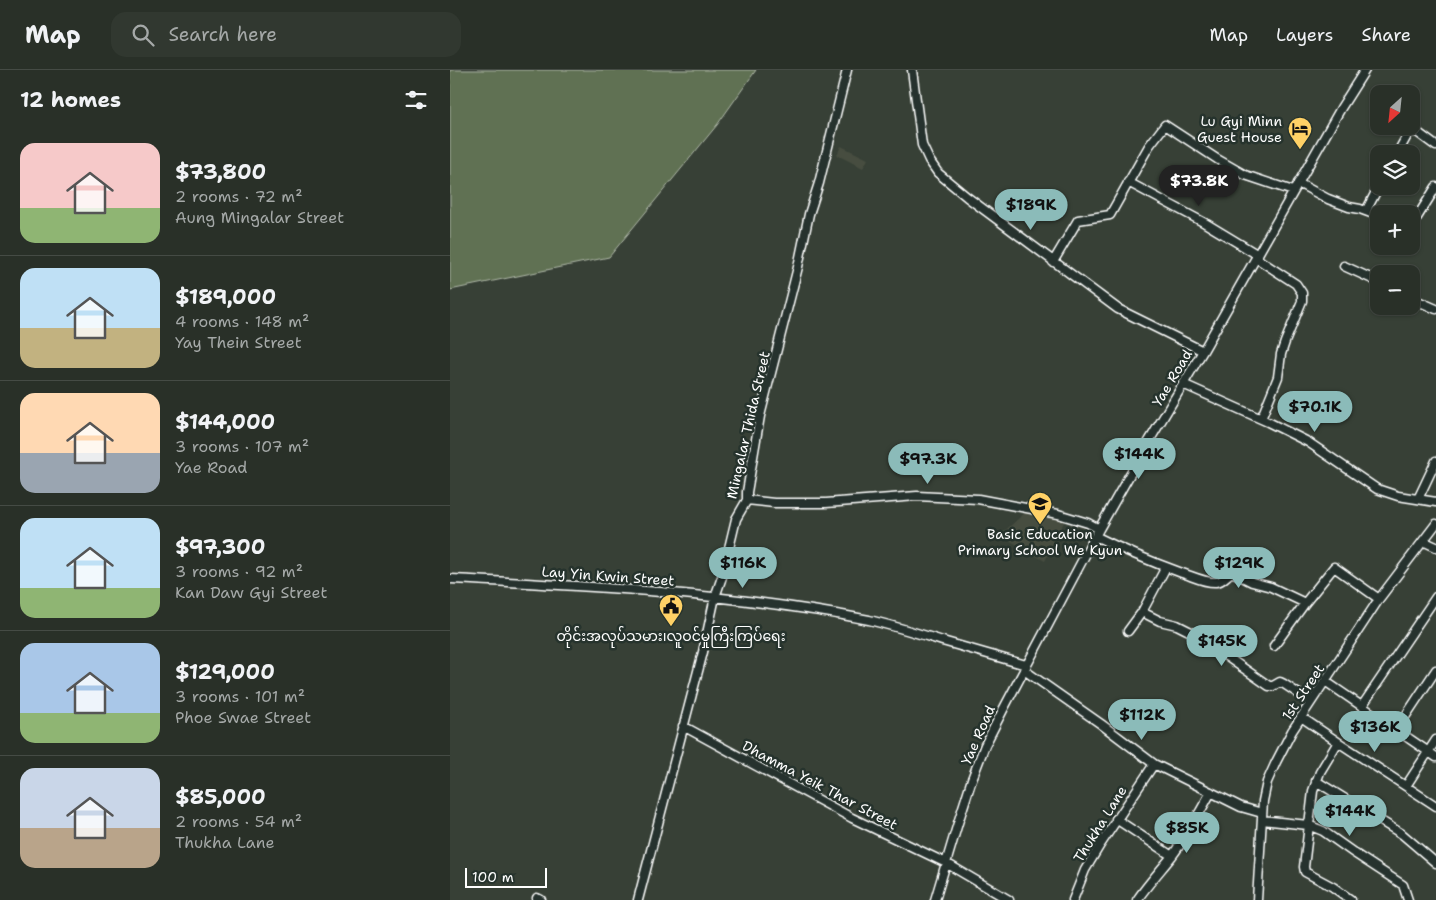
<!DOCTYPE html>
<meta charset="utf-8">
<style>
:root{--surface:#293028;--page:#313830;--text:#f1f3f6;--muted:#a5a9a8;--line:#454b45;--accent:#8bbbb9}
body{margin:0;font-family:"Shantell Sans","Noto Sans Myanmar",sans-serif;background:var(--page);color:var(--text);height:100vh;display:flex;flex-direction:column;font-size:19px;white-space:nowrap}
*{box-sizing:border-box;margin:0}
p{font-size:16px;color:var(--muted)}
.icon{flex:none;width:28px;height:28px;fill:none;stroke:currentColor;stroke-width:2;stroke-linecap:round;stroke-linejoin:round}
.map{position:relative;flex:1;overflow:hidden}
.drawer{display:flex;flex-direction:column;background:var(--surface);width:450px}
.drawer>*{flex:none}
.needle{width:32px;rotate:207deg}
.fabs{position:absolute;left:920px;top:15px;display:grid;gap:10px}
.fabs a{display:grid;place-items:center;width:50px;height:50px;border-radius:10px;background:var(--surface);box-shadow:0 1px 4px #0004,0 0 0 1px var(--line);font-size:25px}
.scale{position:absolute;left:15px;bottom:12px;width:82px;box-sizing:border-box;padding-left:5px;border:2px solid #fff;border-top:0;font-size:14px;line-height:18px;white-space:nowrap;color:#fff;-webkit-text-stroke:4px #26332d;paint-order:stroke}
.price{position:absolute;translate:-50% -42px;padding:0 11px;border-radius:18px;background:var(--accent);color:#111;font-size:16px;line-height:32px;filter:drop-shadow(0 1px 2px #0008)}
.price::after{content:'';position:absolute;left:50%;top:30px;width:15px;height:11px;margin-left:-8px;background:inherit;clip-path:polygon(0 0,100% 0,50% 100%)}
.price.active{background:#222;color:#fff}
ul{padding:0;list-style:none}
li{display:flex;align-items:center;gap:15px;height:125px;padding:0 20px}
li+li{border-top:1px solid var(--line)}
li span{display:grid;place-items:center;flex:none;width:140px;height:100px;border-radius:15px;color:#555}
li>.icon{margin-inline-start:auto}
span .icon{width:60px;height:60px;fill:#fffc;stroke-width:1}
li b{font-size:21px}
h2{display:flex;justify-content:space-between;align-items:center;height:60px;padding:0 20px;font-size:21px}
header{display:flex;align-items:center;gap:30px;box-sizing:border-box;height:70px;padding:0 25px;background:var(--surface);border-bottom:1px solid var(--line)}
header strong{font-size:24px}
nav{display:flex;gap:28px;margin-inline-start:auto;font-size:18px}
.search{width:350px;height:45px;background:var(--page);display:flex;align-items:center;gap:12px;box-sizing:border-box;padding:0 18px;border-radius:15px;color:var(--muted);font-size:19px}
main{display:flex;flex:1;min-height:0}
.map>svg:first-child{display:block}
.built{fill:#474d40}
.green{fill:#607153;stroke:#b0b8a9}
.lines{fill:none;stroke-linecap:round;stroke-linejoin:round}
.minor-casing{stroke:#fff;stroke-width:11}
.minor{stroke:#26332d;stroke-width:8}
.labels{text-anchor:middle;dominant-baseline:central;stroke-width:5;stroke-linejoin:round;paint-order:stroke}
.poi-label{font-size:14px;fill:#fff;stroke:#26332d}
.street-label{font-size:14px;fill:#fff;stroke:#26332d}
</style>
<header>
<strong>Map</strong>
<div class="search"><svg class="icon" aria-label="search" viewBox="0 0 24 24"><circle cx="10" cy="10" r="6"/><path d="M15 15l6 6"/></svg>Search here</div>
<nav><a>Map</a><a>Layers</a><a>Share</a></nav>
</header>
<main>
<section class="drawer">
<h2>12 homes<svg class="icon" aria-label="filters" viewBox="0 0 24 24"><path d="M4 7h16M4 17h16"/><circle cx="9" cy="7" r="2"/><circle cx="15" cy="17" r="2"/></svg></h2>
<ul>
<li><span style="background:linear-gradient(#f6c9c9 65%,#8fb573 0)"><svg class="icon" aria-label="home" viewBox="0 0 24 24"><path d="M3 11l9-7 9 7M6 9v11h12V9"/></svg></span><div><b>$73,800</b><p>2 rooms · 72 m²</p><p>Aung Mingalar Street</p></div></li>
<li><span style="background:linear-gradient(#bfe0f5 60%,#c2b280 0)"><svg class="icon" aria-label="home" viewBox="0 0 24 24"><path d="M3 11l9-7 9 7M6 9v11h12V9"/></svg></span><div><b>$189,000</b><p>4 rooms · 148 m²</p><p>Yay Thein Street</p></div></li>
<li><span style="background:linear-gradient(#ffd9b3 60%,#9aa5b1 0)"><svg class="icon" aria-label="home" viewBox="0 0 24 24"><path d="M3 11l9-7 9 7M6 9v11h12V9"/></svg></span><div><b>$144,000</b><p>3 rooms · 107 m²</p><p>Yae Road</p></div></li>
<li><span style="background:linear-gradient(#bfe0f5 70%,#8fb573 0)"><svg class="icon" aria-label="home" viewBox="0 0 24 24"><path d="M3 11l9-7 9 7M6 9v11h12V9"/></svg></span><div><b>$97,300</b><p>3 rooms · 92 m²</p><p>Kan Daw Gyi Street</p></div></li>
<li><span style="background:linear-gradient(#a9c7e8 70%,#8fb573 0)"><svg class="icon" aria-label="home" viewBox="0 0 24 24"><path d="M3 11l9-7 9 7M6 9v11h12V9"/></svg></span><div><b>$129,000</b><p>3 rooms · 101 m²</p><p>Phoe Swae Street</p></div></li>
<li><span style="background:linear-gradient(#c9d6e8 60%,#b9a48a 0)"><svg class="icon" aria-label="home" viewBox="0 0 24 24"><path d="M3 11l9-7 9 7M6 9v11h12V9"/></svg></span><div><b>$85,000</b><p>2 rooms · 54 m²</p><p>Thukha Lane</p></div></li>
</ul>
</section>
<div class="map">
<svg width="986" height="830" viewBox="0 0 986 830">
<rect width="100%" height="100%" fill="#374036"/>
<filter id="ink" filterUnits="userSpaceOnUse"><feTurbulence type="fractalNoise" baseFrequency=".02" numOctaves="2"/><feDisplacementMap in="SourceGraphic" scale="10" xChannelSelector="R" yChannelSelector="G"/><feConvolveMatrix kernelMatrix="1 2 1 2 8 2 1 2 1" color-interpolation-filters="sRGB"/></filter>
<g filter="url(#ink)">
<path class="built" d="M391,76l27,13 -5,9 -26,-13z
M577,441l39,7 -21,43 -45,-26z"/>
<path class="green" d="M0,0h306l-39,55 -108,132 -159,33z"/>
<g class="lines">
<defs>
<path id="minor" d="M462,0l10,75 7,15 9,13 29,24 151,112 85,42
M947,84l11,-20 3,-2h6l19,14
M678,112l77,41 53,32
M848,113l30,16 21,8 11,2 19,7
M916,141l13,-25
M961,157l25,-40
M806,188l40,26 6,9v8l-17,41 -4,12 -3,23 -17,42
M603,192l25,-42 32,-5 39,-69 16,-21 52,34 28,16 48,16
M894,196l35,16
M961,228l25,11
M733,314l85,38 40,20 69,47 21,7 38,6
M968,429l18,-38
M297,430l27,3h52l91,-7 61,3 80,15 30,9 11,6
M645,466c28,14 57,26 87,37 10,3 23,10 34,9 7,0 10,-7 16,-10l20,10 19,5 34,16 29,-36 45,32
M973,471l13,6
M0,509c140,7 281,14 419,41 26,6 51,14 77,22 27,8 53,15 80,23
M692,542l18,9 17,4 16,8 76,53h4l7,-4 4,2 27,18
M678,561l14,-19 24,-45
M824,576l31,-43
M574,600l77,54 53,40 87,43 21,6
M875,611l111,76
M912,636l74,-109
M851,647l37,25 98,64
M233,656l169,92 94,45 63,37
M947,659l39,-59
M888,672l-18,30 -7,19 -9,76 1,5 28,15 18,13
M866,711l86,53 34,29
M956,716l30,-46
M666,749l56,37
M812,750l46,5 15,6 31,22 49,32 5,15
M87,828l4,2
M188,830l65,-248 12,-55 7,-20 14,-58 11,-19v-8l13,-76 38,-149 11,-53 10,-31 28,-113
M485,830l23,-77 14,-44 13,-34 19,-37 95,-179 43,-76 61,-102 138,-243 24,-38
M623,830l12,-30 15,-25 54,-81
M687,830c11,-16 23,-29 35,-44 15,-20 27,-42 39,-64
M807,830l6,-99 4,-19 9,-20 16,-31 87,-132 57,-75"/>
</defs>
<use href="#minor" class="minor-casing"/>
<use href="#minor" class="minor"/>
</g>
</g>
<defs>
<symbol id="hotel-pin" viewBox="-11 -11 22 30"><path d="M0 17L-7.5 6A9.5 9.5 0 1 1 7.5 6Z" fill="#ffd166" stroke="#26332d"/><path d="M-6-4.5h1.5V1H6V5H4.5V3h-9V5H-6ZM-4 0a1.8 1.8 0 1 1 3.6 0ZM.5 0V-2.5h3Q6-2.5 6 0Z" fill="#111"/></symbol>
<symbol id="school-pin" viewBox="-11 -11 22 30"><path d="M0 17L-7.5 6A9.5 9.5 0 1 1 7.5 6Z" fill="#ffd166" stroke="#26332d"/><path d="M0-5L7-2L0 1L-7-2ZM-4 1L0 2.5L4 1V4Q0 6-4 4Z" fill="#111"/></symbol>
<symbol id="civic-pin" viewBox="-11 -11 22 30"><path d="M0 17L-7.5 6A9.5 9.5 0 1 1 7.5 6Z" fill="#ffd166" stroke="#26332d"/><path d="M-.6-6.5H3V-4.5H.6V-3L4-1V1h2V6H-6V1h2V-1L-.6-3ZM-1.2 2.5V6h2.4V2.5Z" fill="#111"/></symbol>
</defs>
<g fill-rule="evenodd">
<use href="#hotel-pin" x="836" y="45" width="28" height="38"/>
<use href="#school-pin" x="576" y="420" width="28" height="38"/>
<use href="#civic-pin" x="207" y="522" width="28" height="38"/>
</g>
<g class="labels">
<g class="poi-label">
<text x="832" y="51" text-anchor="end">Lu Gyi Minn<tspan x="832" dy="16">Guest House</tspan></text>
<text x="590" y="464">Basic Education<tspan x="590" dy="16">Primary School We Kyun</tspan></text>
<text x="221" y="566">တိုင်းအလုပ်သမား၊လူဝင်မှုကြီးကြပ်ရေး</text>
</g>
<g class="street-label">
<text transform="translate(722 308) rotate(-59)">Yae Road</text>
<text transform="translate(298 355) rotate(-77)">Mingalar Thida Street</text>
<text transform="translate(158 506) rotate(4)">Lay Yin Kwin Street</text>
<text transform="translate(853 622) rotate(-56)">1st Street</text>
<text transform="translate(528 665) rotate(-66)">Yae Road</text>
<text transform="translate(370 715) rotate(28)">Dhamma Yeik Thar Street</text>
<text transform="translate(650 754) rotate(-58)">Thukha Lane</text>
</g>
</g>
</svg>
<div class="fabs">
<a><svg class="needle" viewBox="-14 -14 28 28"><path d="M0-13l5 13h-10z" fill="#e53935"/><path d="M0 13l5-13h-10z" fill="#a5a9a8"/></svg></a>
<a><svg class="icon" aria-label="layers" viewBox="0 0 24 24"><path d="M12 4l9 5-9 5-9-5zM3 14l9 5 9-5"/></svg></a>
<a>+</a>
<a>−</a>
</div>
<div class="scale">100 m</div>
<b class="price active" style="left:749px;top:137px">$73.8K</b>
<b class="price" style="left:581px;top:161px">$189K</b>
<b class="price" style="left:865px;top:363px">$70.1K</b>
<b class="price" style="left:689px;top:410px">$144K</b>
<b class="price" style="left:478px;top:415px">$97.3K</b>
<b class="price" style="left:293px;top:519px">$116K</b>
<b class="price" style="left:789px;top:519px">$129K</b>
<b class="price" style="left:772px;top:597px">$145K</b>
<b class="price" style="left:692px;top:671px">$112K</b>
<b class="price" style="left:925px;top:683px">$136K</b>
<b class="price" style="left:900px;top:767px">$144K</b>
<b class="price" style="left:737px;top:784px">$85K</b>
</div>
</main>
